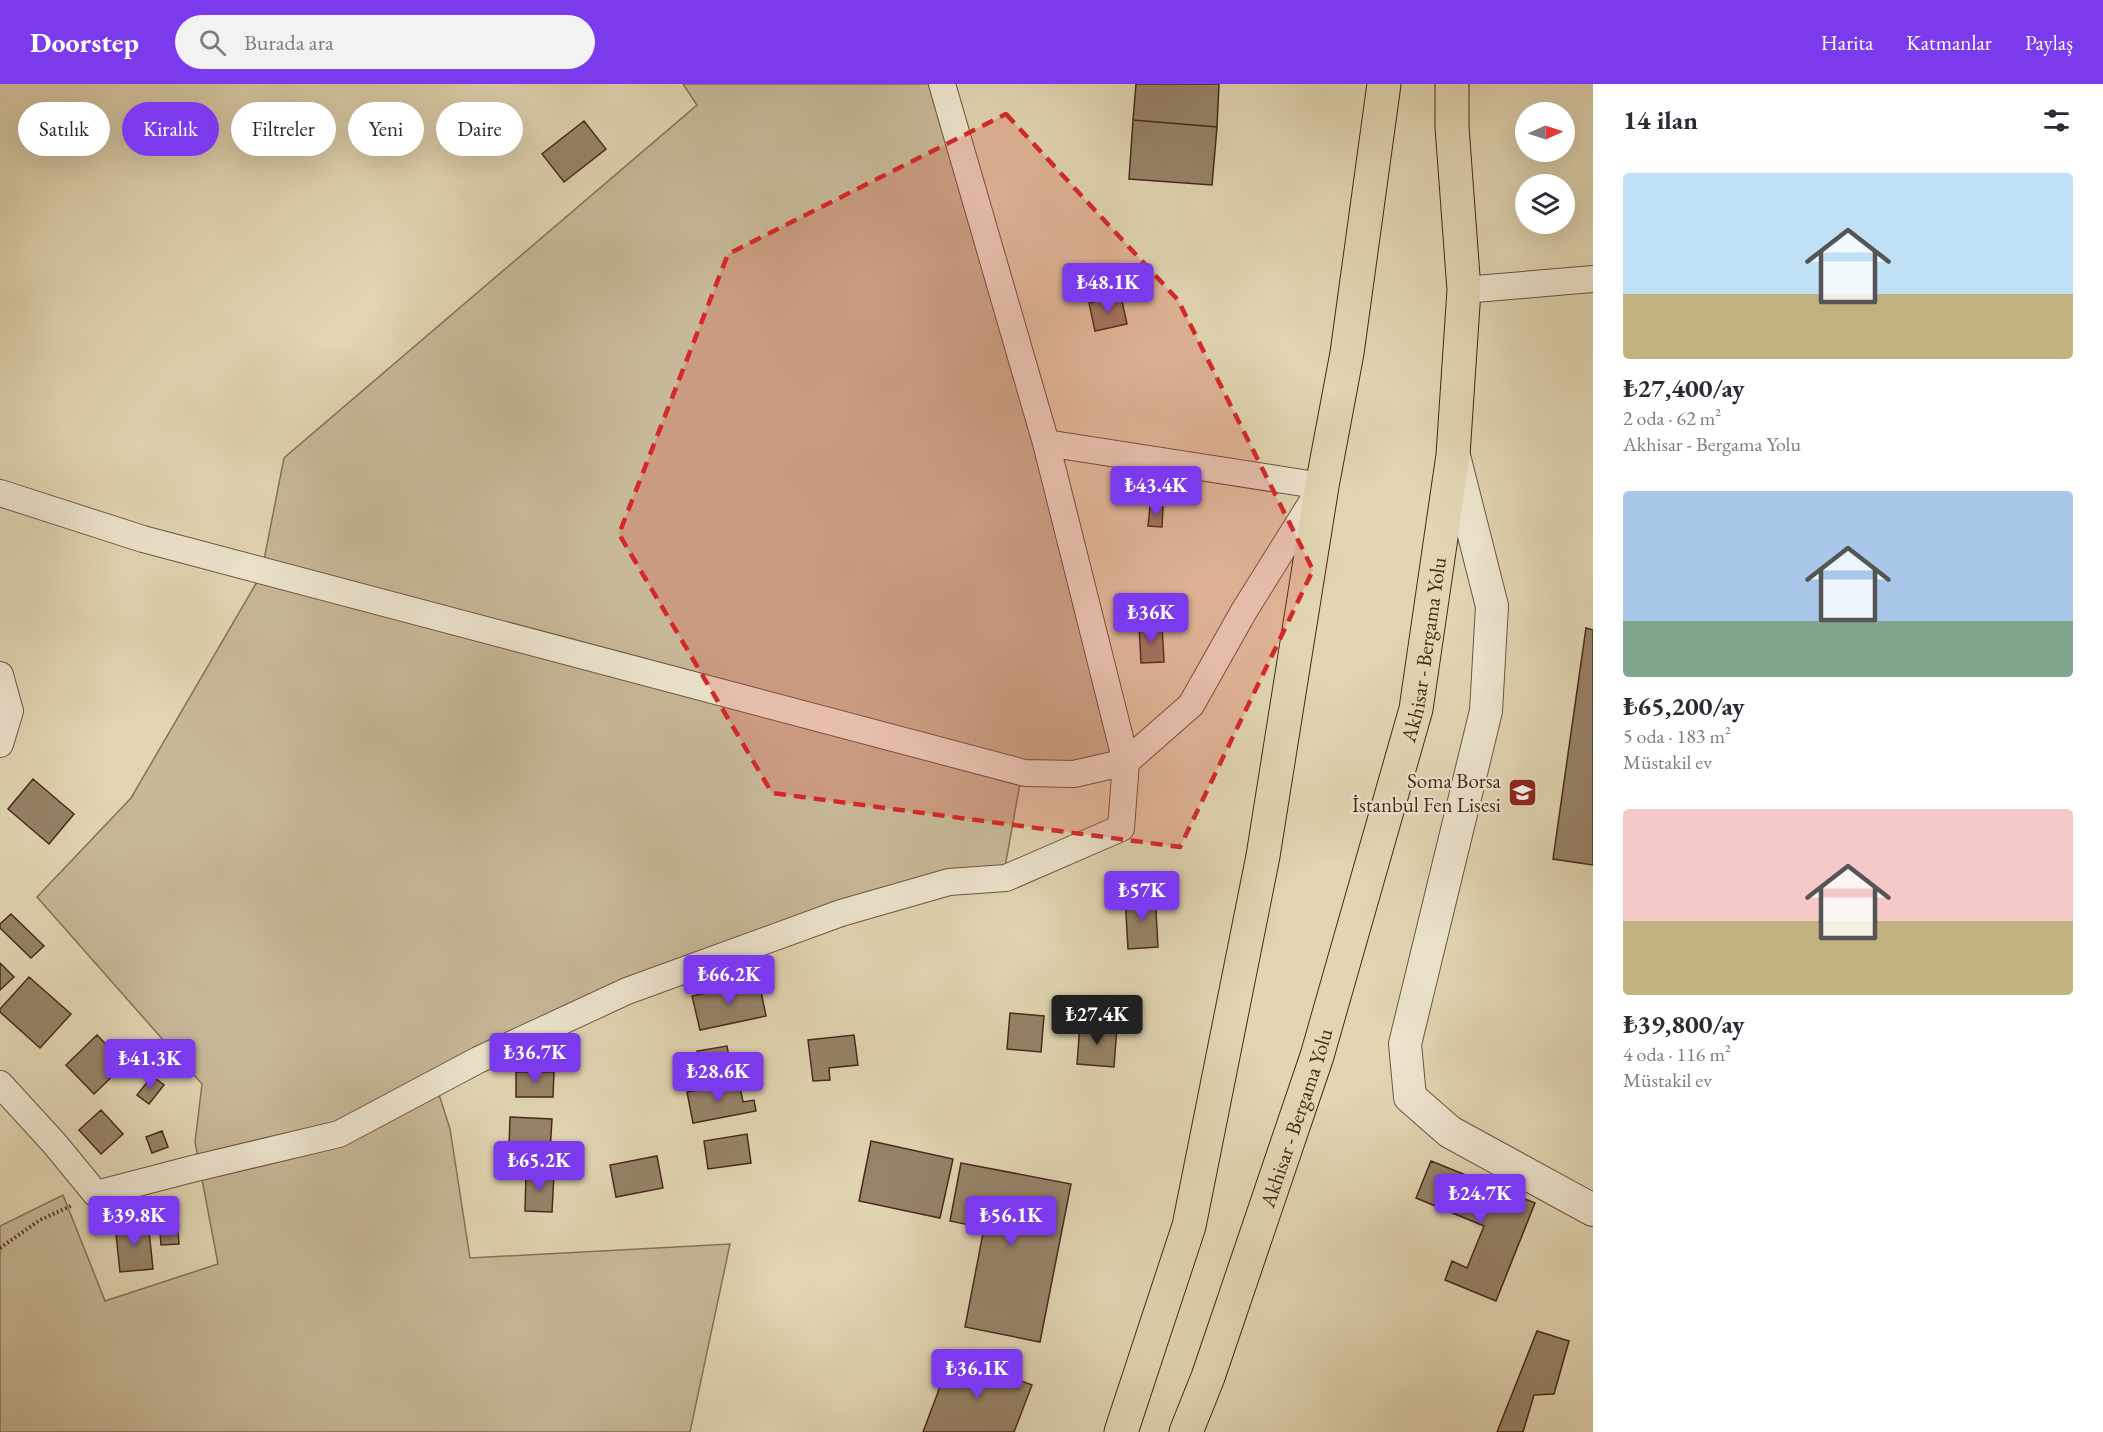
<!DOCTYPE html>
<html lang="tr">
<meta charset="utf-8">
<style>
:root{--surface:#fff;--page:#f2f2f3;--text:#2b2b33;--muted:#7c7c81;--accent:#7c3aed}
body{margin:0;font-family:"EB Garamond",serif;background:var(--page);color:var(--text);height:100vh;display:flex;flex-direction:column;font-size:22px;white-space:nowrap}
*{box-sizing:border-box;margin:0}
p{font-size:20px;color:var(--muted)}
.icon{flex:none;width:33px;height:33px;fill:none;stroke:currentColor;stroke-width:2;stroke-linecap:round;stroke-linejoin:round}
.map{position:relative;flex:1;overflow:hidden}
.drawer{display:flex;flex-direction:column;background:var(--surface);width:510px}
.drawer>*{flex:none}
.guide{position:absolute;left:18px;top:18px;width:570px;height:54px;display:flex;gap:12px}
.needle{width:39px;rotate:87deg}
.fabs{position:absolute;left:1515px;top:18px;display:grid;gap:12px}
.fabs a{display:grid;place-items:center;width:60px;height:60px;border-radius:50%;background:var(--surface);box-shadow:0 6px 24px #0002;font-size:30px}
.price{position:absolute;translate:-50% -51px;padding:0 14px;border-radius:6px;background:var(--accent);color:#fff;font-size:20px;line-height:39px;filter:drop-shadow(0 2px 3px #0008)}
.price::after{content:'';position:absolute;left:50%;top:36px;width:18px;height:14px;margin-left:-9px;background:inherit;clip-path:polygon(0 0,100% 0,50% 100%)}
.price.selected{background:#222;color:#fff}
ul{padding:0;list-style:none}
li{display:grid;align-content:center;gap:12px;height:318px;padding:0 30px}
li span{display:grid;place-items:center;height:186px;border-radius:6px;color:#555}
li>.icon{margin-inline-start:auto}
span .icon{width:108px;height:108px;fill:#fffc;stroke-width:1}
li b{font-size:26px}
h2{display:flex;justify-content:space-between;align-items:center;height:72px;padding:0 30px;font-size:26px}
.tag{padding:0 21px;border-radius:27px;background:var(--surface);box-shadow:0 6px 24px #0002;font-size:21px;line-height:54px}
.tag.selected{background:var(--accent);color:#fff}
header{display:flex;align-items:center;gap:36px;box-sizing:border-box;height:84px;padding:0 30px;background:var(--accent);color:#fff}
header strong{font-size:28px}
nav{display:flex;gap:33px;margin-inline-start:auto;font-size:21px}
.search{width:420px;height:54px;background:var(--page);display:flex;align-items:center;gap:15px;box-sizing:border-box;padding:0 21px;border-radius:33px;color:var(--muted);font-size:22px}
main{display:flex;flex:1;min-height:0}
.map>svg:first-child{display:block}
.green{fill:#c7b898;stroke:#867159;stroke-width:1.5}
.building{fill:#978369;stroke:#462a1a;stroke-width:1.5}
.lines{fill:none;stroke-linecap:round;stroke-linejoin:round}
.minor-casing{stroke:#6d5540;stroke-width:28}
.tertiary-casing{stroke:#6d5540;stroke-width:34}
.primary-casing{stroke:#462a1a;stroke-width:35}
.path{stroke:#462a1a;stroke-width:4;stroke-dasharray:1.5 3;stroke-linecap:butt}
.minor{stroke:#ece4cd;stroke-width:26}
.tertiary{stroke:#ece4cd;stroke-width:32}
.primary{stroke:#e1d5b2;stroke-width:33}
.marked{fill:#d62828;fill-opacity:0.2;stroke:#d62828;stroke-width:4.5;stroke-dasharray:12 8;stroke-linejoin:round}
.labels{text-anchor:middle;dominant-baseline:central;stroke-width:4.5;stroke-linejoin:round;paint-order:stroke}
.street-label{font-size:21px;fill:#462a1a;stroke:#ece4cd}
.poi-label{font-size:21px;fill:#462a1a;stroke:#ece4cd;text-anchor:end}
</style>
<header>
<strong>Doorstep</strong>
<div class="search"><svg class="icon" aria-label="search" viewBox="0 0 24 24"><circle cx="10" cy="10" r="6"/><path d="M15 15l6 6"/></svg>Burada ara</div>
<nav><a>Harita</a><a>Katmanlar</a><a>Paylaş</a></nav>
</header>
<main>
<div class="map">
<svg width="1593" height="1348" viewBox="0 0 1593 1348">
<rect width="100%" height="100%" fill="#e1d5b2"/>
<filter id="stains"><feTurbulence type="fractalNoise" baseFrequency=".00333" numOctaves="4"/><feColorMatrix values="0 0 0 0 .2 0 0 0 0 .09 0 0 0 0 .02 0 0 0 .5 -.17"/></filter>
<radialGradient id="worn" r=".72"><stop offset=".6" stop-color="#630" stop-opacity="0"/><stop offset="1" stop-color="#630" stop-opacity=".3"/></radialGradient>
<path class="green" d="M683,0h252l184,674 -96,9 -18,100 -56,10 -515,202 16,50 20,129 260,-14 -40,188h-690v-206l63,-31 42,106 113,-37 -23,-122 7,-58 -165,-187 94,-99 130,-223 23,-117 413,-353z"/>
<path class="building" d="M1136,0h83l-2,43 -84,-7z
M1133,36l84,7 -5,58 -83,-6z
M584,37l22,28 -42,33 -22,-28z
M1121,212l6,28 -32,7 -6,-28z
M1150,423h13l-1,20 -14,-1z
M1162,541l2,37 -23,1 -2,-37z
M1586,544l7,2v235l-40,-6z
M33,695l41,35 -25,30 -41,-35z
M1155,810l3,53 -30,2 -3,-53z
M11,830l33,32 -13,12 -31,-30v-4z
M0,879l14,14 -14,13z
M29,893l42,37 -31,34 -40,-36v-3z
M759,898l7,34 -66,14 -8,-34z
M1010,929l34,3 -3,36 -34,-3z
M1080,940l37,3 -3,40 -37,-3z
M97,951l28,29 -31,30 -28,-29z
M854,951l4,30 -29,3 1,12 -17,1 -5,-41z
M727,962l3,17 -30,5 -3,-17z
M516,988h38l-1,25h-37z
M152,992l12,9 -15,19 -12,-9z
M739,998l4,20 11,-2 2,11 -63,12 -6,-31z
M101,1026l22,24 -22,20 -22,-24z
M510,1033l42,2 -2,32 -41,-2z
M162,1047l6,16 -16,6 -6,-16z
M747,1050l4,29 -43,6 -4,-28z
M871,1057l82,18 -13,59 -81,-17z
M657,1072l6,32 -47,9 -6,-32z
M1431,1077l104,42 -39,98 -51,-21 7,-19 15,7 17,-42 -68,-28z
M961,1079l110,21 -31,158 -75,-15 19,-99 -34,-7z
M526,1089l28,1 -2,38 -27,-1z
M177,1134l2,26 -18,1 -2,-25z
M148,1137l5,48 -33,3 -5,-47z
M1537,1247l32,10 -15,53 -20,1 -11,37h-26z
M952,1271l80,30 -18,47h-91z"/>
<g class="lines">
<defs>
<path id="minor" d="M1464,206l129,-11
M0,409l143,46 882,234 49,1 52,-12 65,-57 53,-94 78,-125 -276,-43
M0,591l10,36 -10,33
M0,1000l54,59 42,51 96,-25 147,-35 139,-74 149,-69 214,-78 108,-31 57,-4 115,-50 5,-66 -80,-319 -104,-359"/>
<path id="tertiary" d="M1454,372l38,150 -6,105 -81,333 5,53 40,35 143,78"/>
<g id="primary">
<path d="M1121,1348l68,-206 74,-370 59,-370 25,-133 37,-269"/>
<path id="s1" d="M1186,1348l22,-55 109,-321 99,-347 37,-254 11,-165 -12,-163v-43"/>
</g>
</defs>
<use href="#minor" class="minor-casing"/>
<use href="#tertiary" class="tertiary-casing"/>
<use href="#primary" class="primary-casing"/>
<path class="path" d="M0,1164l40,-28 31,-14"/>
<use href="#minor" class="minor"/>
<use href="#tertiary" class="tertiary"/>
<use href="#primary" class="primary"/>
</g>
<path class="marked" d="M1006,30l172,186 135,270 -133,277 -408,-54 -153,-259 109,-280z"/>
<defs>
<symbol id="school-square" viewBox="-11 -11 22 22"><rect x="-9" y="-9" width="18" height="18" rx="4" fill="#8f2418" stroke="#ece4cd"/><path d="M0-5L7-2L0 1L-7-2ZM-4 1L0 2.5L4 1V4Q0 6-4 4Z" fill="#fff"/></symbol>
</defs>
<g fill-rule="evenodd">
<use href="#school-square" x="1506" y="692" width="33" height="33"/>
</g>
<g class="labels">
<g class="street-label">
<text stroke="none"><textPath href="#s1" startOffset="819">Akhisar - Bergama Yolu</textPath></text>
<text stroke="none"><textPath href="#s1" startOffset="333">Akhisar - Bergama Yolu</textPath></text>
</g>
<g class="poi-label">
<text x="1501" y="696">Soma Borsa<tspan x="1501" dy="24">İstanbul Fen Lisesi</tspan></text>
</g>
</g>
<rect width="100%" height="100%" filter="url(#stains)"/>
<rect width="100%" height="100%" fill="url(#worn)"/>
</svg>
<div class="fabs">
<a><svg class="needle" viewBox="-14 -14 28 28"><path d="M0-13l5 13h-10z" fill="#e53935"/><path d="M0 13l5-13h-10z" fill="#7c7c81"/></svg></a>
<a><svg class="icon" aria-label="layers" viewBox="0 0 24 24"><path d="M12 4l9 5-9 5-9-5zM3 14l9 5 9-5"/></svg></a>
</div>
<b class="price" style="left:1108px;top:230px">₺48.1K</b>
<b class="price" style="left:1156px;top:433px">₺43.4K</b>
<b class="price" style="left:1151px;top:560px">₺36K</b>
<b class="price" style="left:1142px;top:838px">₺57K</b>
<b class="price" style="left:729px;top:922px">₺66.2K</b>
<b class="price selected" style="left:1097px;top:962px">₺27.4K</b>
<b class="price" style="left:535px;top:1000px">₺36.7K</b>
<b class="price" style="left:150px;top:1006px">₺41.3K</b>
<b class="price" style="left:718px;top:1019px">₺28.6K</b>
<b class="price" style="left:539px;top:1108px">₺65.2K</b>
<b class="price" style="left:1480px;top:1141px">₺24.7K</b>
<b class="price" style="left:134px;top:1163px">₺39.8K</b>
<b class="price" style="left:1011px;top:1163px">₺56.1K</b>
<b class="price" style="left:977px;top:1316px">₺36.1K</b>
<div class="guide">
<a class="tag">Satılık</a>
<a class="tag selected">Kiralık</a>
<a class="tag">Filtreler</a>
<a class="tag">Yeni</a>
<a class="tag">Daire</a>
</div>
</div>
<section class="drawer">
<h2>14 ilan<svg class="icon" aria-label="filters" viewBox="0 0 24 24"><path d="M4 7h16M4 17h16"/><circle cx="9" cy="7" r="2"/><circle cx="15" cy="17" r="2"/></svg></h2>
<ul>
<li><span style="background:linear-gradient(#bfe0f5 65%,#c2b280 0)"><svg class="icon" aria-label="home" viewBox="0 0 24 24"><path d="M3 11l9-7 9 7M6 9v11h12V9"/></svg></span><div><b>₺27,400/ay</b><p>2 oda · 62 m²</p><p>Akhisar - Bergama Yolu</p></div></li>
<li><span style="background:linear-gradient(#a9c7e8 70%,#7fa58c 0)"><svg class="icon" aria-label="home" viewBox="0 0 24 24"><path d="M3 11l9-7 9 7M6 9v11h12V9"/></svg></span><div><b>₺65,200/ay</b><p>5 oda · 183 m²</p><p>Müstakil ev</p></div></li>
<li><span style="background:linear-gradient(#f6c9c9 60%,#c2b280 0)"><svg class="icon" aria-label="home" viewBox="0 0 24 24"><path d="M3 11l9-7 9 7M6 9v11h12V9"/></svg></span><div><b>₺39,800/ay</b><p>4 oda · 116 m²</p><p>Müstakil ev</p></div></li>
</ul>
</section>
</main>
